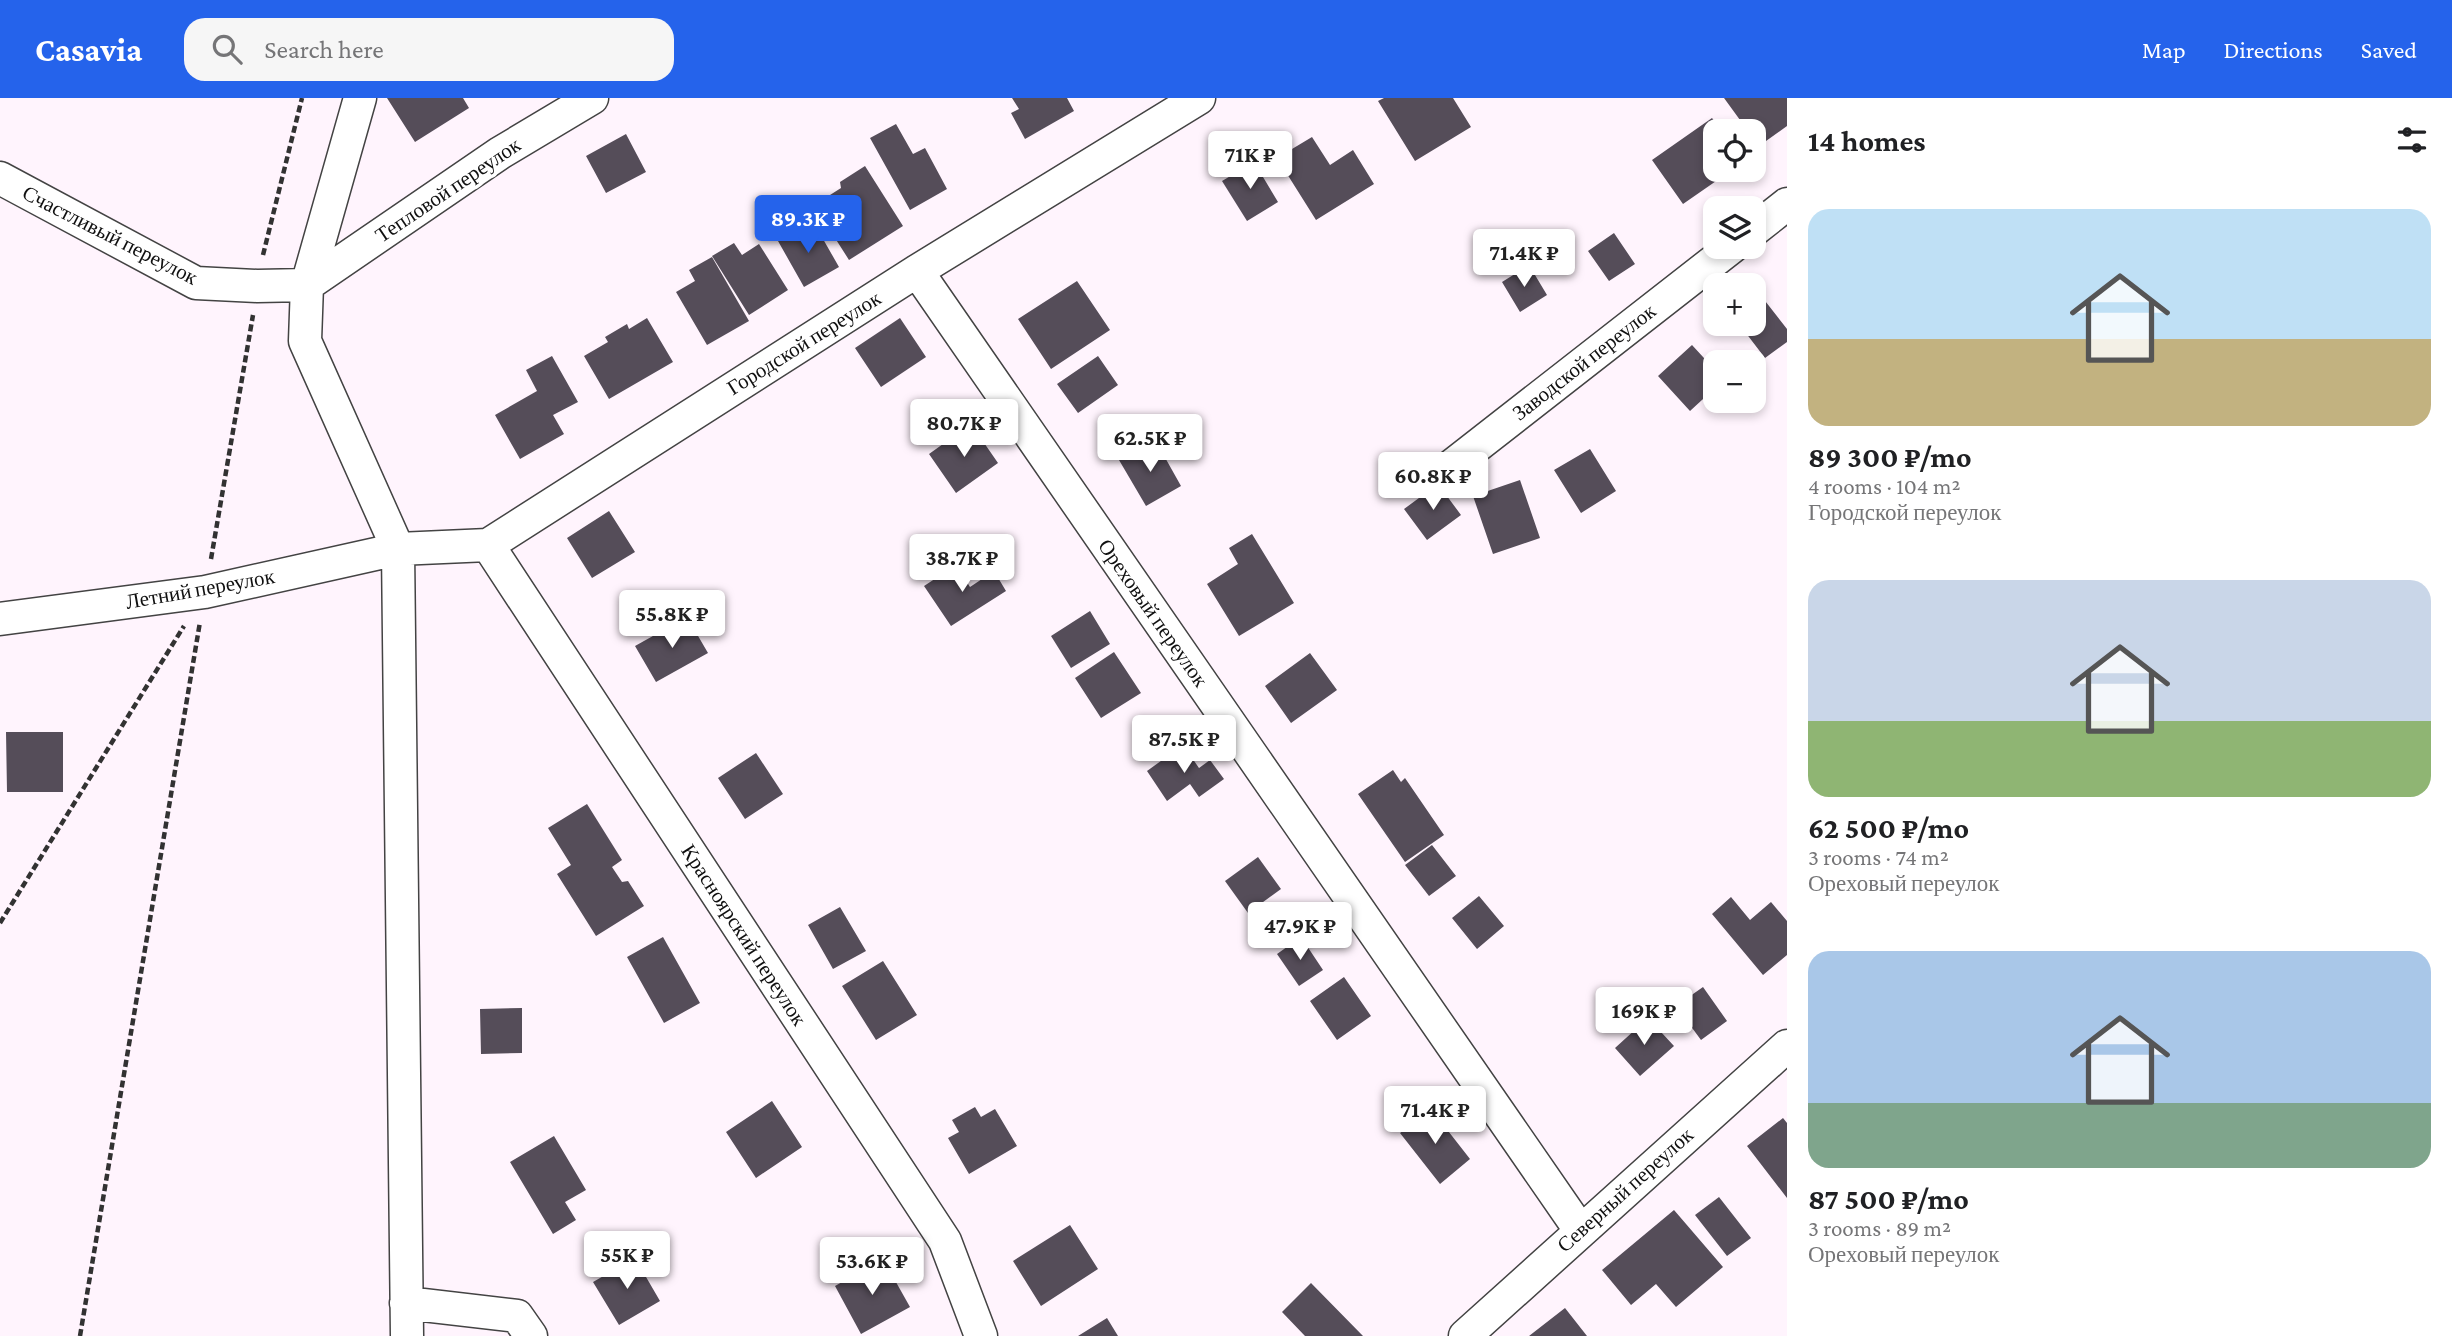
<!DOCTYPE html>
<meta charset="utf-8">
<style>
:root{--surface:#fff;--page:#f6f6f6;--text:#202124;--muted:#757577;--accent:#2563eb}
body{margin:0;font-family:"Crimson Pro",serif;background:var(--page);color:var(--text);height:100vh;display:flex;flex-direction:column;font-size:26px;white-space:nowrap}
*{box-sizing:border-box;margin:0}
p{font-size:23px;color:var(--muted)}
.icon{flex:none;width:38px;height:38px;fill:none;stroke:currentColor;stroke-width:2;stroke-linecap:round;stroke-linejoin:round}
.map{position:relative;flex:1;overflow:hidden}
.panel{display:flex;flex-direction:column;background:var(--surface);width:665px}
.panel>*{flex:none}
.buttons{position:absolute;left:1703px;top:21px;display:grid;gap:14px}
.buttons a{display:grid;place-items:center;width:63px;height:63px;border-radius:14px;background:var(--surface);box-shadow:0 4px 10px #0003;font-size:35px}
.price{position:absolute;translate:-50% -60px;padding:0 16px;border-radius:7px;background:#fff;color:#222;font-size:23px;line-height:46px;filter:drop-shadow(0 2px 4px #0008)}
.price::after{content:'';position:absolute;left:50%;top:42px;width:21px;height:16px;margin-left:-10px;background:inherit;clip-path:polygon(0 0,100% 0,50% 100%)}
.price.current{background:var(--accent);color:#fff}
ul{padding:0;list-style:none}
li{display:grid;align-content:center;gap:14px;height:371px;padding:0 21px}
li span{display:grid;place-items:center;height:217px;border-radius:21px;color:#555}
li>.icon{margin-inline-start:auto}
span .icon{width:126px;height:126px;fill:#fffc;stroke-width:1}
li b{font-size:30px}
h2{display:flex;justify-content:space-between;align-items:center;height:84px;padding:0 21px;font-size:30px}
header{display:flex;align-items:center;gap:42px;box-sizing:border-box;height:98px;padding:0 35px;background:var(--accent);color:#fff}
header strong{font-size:33px}
nav{display:flex;gap:38px;margin-inline-start:auto;font-size:24px}
.search{width:490px;height:63px;background:var(--page);display:flex;align-items:center;gap:18px;box-sizing:border-box;padding:0 24px;border-radius:21px;color:var(--muted);font-size:26px}
main{display:flex;flex:1;min-height:0}
.map>svg:first-child{display:block}
.building{fill:#554d59}
.lines{fill:none;stroke-linecap:round;stroke-linejoin:round}
.minor-casing{stroke:#434343;stroke-width:35}
.path{stroke:#323232;stroke-width:4.5;stroke-dasharray:7 3.5;stroke-linecap:butt}
.minor{stroke:#fff;stroke-width:32}
.labels{text-anchor:middle;dominant-baseline:central;stroke-width:7;stroke-linejoin:round;paint-order:stroke}
.street-label{font-size:21px;fill:#101010;stroke:#fff}
</style>
<header>
<strong>Casavia</strong>
<div class="search"><svg class="icon" aria-label="search" viewBox="0 0 24 24"><circle cx="10" cy="10" r="6"/><path d="M15 15l6 6"/></svg>Search here</div>
<nav><a>Map</a><a>Directions</a><a>Saved</a></nav>
</header>
<main>
<div class="map">
<svg width="1787" height="1238" viewBox="0 0 1787 1238">
<rect width="100%" height="100%" fill="#fff4fd"/>
<path class="building" d="M387,0h76l6,10 -54,34z
M1012,0h55l7,13 -49,28 -14,-26 8,-4z
M1384,0h69l18,29 -56,34 -37,-60z
M1724,0h63v28l-28,20 -5,-7v-8h-6z
M1712,20l10,13h-7v39h17l-49,34 -31,-44z
M896,26l17,30 12,-6 22,41 -37,21 -40,-72z
M626,36l20,38 -40,21 -20,-37z
M1312,39l18,28 23,-15 21,34 -58,36 -39,-62z
M1254,64l24,40 -31,19 -25,-40z
M865,68l38,60 -54,34 -14,-22 16,-10 -21,-33 11,-7 -1,-6z
M805,127l7,12 7,-5 20,35 -35,20 -26,-46z
M1614,135l21,31 -26,17 -21,-30z
M734,145l8,12 17,-11 29,46 -39,25 -37,-59z
M712,159l37,64 -42,24 -31,-53 19,-11 -6,-11z
M1529,167l18,30 -27,17 -18,-30z
M1077,183l33,49 -59,39 -33,-50z
M1762,199l25,32v13l-22,16 -26,-34h15v-21z
M647,220l26,44 -64,37 -25,-43 24,-14 -3,-5 22,-13 2,5z
M900,220l26,39 -45,30 -26,-39z
M1692,247l23,25v18l-25,23 -32,-35z
M552,258l26,46 -25,13 11,19 -44,25 -25,-44 42,-24 -11,-21z
M1098,258l20,29 -40,28 -21,-29z
M971,326l27,39 -42,30 -27,-39z
M1158,347l23,41 -35,20 -27,-46 21,-12 4,5z
M1590,351l26,42 -35,22 -27,-43z
M1520,382l20,58 -47,16 -20,-58z
M1438,386l23,31 -34,25 -23,-31z
M609,413l26,41 -43,26 -25,-40z
M1252,436l42,69 -55,33 -32,-52 31,-20 -9,-16z
M956,467l14,22 24,-16 12,20 -55,35 -27,-40z
M1090,513l20,33 -39,24 -20,-32z
M687,519l21,36 -52,29 -21,-36z
M1114,554l27,41 -40,25 -26,-40z
M1310,555l27,37 -46,33 -26,-37z
M6,634h57v60h-56z
M1183,647l16,23 11,-8 14,19 -25,18 -9,-13 -23,17 -20,-30z
M756,655l27,41 -38,25 -27,-41z
M1393,672l8,12 4,-4 39,57 -39,27 -47,-68z
M587,706l35,56 -10,7 10,15 6,-1 16,25 -48,30 -39,-62 14,-9 -23,-37z
M1432,747l24,31 -27,20 -24,-31z
M1258,759l23,32 -33,24 -23,-32z
M1479,798l25,30 -27,23 -25,-31z
M1731,799l19,23 21,-18 16,19v34l-24,20 -51,-61z
M840,809l26,44 -33,18 -25,-44z
M663,839l37,66 -36,20 -37,-66z
M1301,839l22,33 -24,16 -22,-32z
M883,863l34,54 -41,25 -34,-54z
M1344,879l27,39 -34,24 -27,-39z
M1703,889l24,34 -26,19 -25,-34z
M522,910v45l-41,1 -1,-45z
M1648,920l26,28 -34,30 -25,-28z
M772,1003l30,46 -46,31 -30,-46z
M975,1009l6,10 14,-8 22,37 -48,28 -21,-36 11,-6 -7,-12z
M1431,1011l39,50 -30,25 -40,-51z
M1783,1020l4,5v75l-40,-52z
M554,1038l32,54 -21,12 11,18 -23,14 -43,-72z
M1719,1099l32,41 -24,18 -32,-41z
M1674,1112l49,57 -47,40 -20,-23 -25,21 -29,-35z
M1070,1127l28,44 -57,37 -28,-45z
M635,1160l25,43 -41,24 -26,-43z
M883,1161l27,48 -49,27 -26,-48z
M1311,1185l52,53h-58l-23,-24z
M1565,1210l22,28h-58z
M1107,1220l11,18h-40z"/>
<g class="lines">
<defs>
<path id="minor" d="M360,0l-53,187 -2,56 93,208 9,787
M0,80l196,105 61,3 50,-1 193,-132 92,-55
M1754,132l33,-26
M917,173l663,959
M1436,380l296,-231
M488,447l457,696 36,95
M0,521l205,-27 193,-43 90,-4 429,-274 282,-173
M406,1205l111,13 14,20
M1465,1238l322,-290"/>
</defs>
<use href="#minor" class="minor-casing"/>
<path class="path" d="M263,157l39,-157
M211,461l42,-244
M0,825l184,-297
M80,1238l120,-714"/>
<use href="#minor" class="minor"/>
</g>
<g class="labels">
<g class="street-label">
<text transform="translate(448 92) rotate(-34)">Тепловой переулок</text>
<text transform="translate(110 137) rotate(27)">Счастливый переулок</text>
<text transform="translate(804 245) rotate(-32)">Городской переулок</text>
<text transform="translate(1584 264) rotate(-38)">Заводской переулок</text>
<text transform="translate(200 491) rotate(-10)">Летний переулок</text>
<text transform="translate(1153 515) rotate(55)">Ореховый переулок</text>
<text transform="translate(744 837) rotate(57)">Красноярский переулок</text>
<text transform="translate(1625 1092) rotate(-42)">Северный переулок</text>
</g>
</g>
</svg>
<div class="buttons">
<a><svg class="icon" aria-label="locate" viewBox="0 0 24 24"><circle cx="12" cy="12" r="6"/><path d="M12 2v4M12 18v4M2 12h4M18 12h4"/></svg></a>
<a><svg class="icon" aria-label="layers" viewBox="0 0 24 24"><path d="M12 4l9 5-9 5-9-5zM3 14l9 5 9-5"/></svg></a>
<a>+</a>
<a>−</a>
</div>
<b class="price" style="left:1250px;top:93px">71K ₽</b>
<b class="price current" style="left:808px;top:157px">89.3K ₽</b>
<b class="price" style="left:1524px;top:191px">71.4K ₽</b>
<b class="price" style="left:964px;top:361px">80.7K ₽</b>
<b class="price" style="left:1150px;top:376px">62.5K ₽</b>
<b class="price" style="left:1433px;top:414px">60.8K ₽</b>
<b class="price" style="left:962px;top:496px">38.7K ₽</b>
<b class="price" style="left:672px;top:552px">55.8K ₽</b>
<b class="price" style="left:1184px;top:677px">87.5K ₽</b>
<b class="price" style="left:1300px;top:864px">47.9K ₽</b>
<b class="price" style="left:1644px;top:949px">169K ₽</b>
<b class="price" style="left:1435px;top:1048px">71.4K ₽</b>
<b class="price" style="left:627px;top:1193px">55K ₽</b>
<b class="price" style="left:872px;top:1199px">53.6K ₽</b>
</div>
<section class="panel">
<h2>14 homes<svg class="icon" aria-label="filters" viewBox="0 0 24 24"><path d="M4 7h16M4 17h16"/><circle cx="9" cy="7" r="2"/><circle cx="15" cy="17" r="2"/></svg></h2>
<ul>
<li><span style="background:linear-gradient(#bfe0f5 60%,#c2b280 0)"><svg class="icon" aria-label="home" viewBox="0 0 24 24"><path d="M3 11l9-7 9 7M6 9v11h12V9"/></svg></span><div><b>89 300 ₽/mo</b><p>4 rooms · 104 m²</p><p>Городской переулок</p></div></li>
<li><span style="background:linear-gradient(#c9d6e8 65%,#8fb573 0)"><svg class="icon" aria-label="home" viewBox="0 0 24 24"><path d="M3 11l9-7 9 7M6 9v11h12V9"/></svg></span><div><b>62 500 ₽/mo</b><p>3 rooms · 74 m²</p><p>Ореховый переулок</p></div></li>
<li><span style="background:linear-gradient(#a9c7e8 70%,#7fa58c 0)"><svg class="icon" aria-label="home" viewBox="0 0 24 24"><path d="M3 11l9-7 9 7M6 9v11h12V9"/></svg></span><div><b>87 500 ₽/mo</b><p>3 rooms · 89 m²</p><p>Ореховый переулок</p></div></li>
</ul>
</section>
</main>
